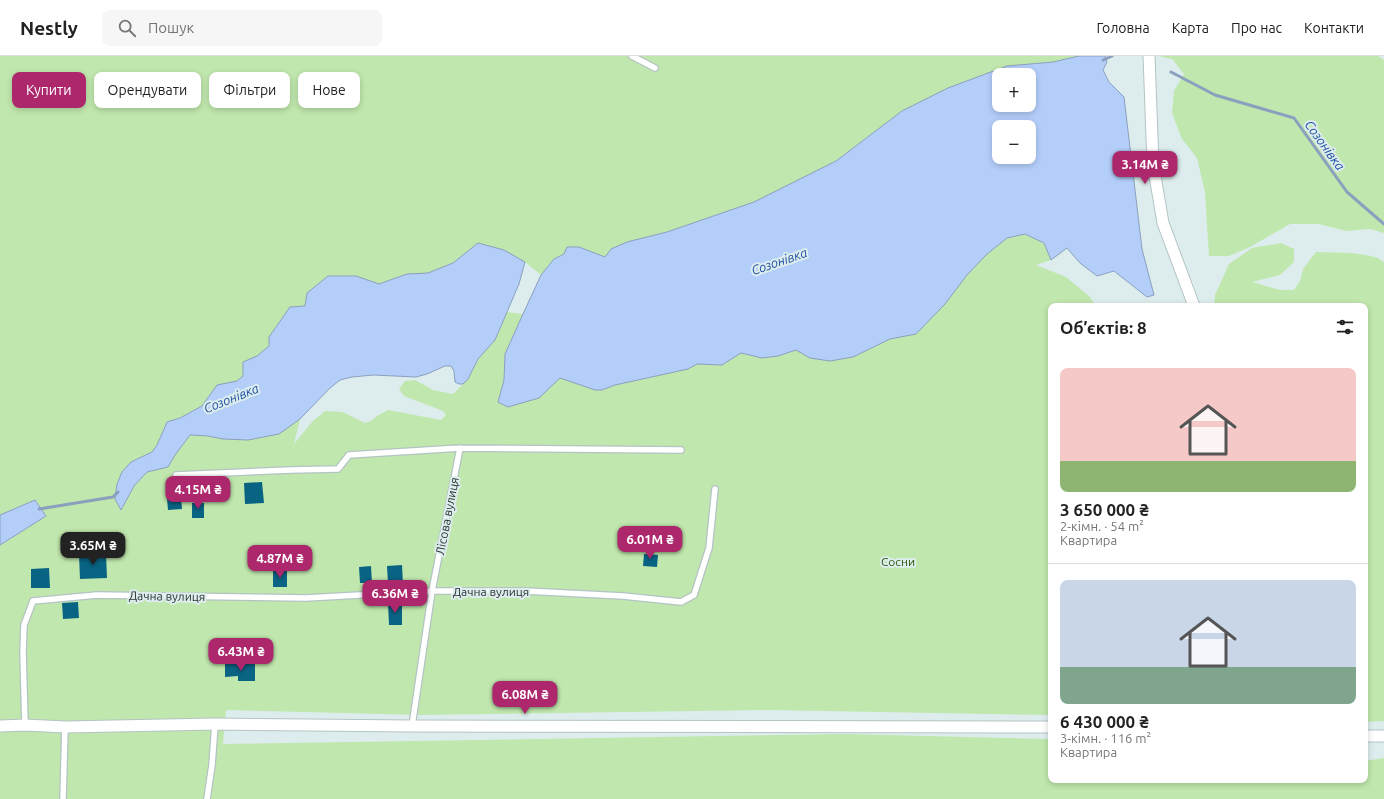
<!DOCTYPE html>
<html lang="uk">
<meta charset="utf-8">
<style>
:root{--surface:#fff;--page:#f6f6f6;--text:#222;--muted:#767676;--line:#e0e0e0;--accent:#ad276c}
body{margin:0;font-family:Ubuntu,sans-serif;background:var(--page);color:var(--text);height:100vh;display:flex;flex-direction:column;font-size:15px;white-space:nowrap}
*{box-sizing:border-box;margin:0}
p{font-size:13px;color:var(--muted)}
.icon{flex:none;width:22px;height:22px;fill:none;stroke:currentColor;stroke-width:2;stroke-linecap:round;stroke-linejoin:round}
.map{position:relative;flex:1;overflow:hidden}
.panel{position:absolute;left:1048px;top:247px;width:320px;height:480px;display:flex;flex-direction:column;background:var(--surface);border-radius:8px;box-shadow:0 2px 6px #0003}
.panel>*{flex:none}
.guide{position:absolute;left:12px;top:16px;width:380px;height:36px;display:flex;gap:8px}
.buttons{position:absolute;left:992px;top:12px;display:grid;gap:8px}
.buttons a{display:grid;place-items:center;width:44px;height:44px;border-radius:8px;background:var(--surface);box-shadow:0 2px 6px #0003;font-size:20px}
.price{position:absolute;translate:-50% -34px;padding:0 9px;border-radius:8px;background:var(--accent);color:#fff;font-size:13px;line-height:26px;filter:drop-shadow(0 1px 2px #0008)}
.price::after{content:'';position:absolute;left:50%;top:24px;width:12px;height:9px;margin-left:-6px;background:inherit;clip-path:polygon(0 0,100% 0,50% 100%)}
.price.active{background:#222;color:#fff}
ul{padding:0;list-style:none}
li{display:grid;align-content:center;gap:8px;height:212px;padding:0 12px}
li+li{border-top:1px solid var(--line)}
li span{display:grid;place-items:center;height:124px;border-radius:8px;color:#555}
li>.icon{margin-inline-start:auto}
span .icon{width:72px;height:72px;fill:#fffc;stroke-width:1}
li b{font-size:17px}
h2{display:flex;justify-content:space-between;align-items:center;height:48px;padding:0 12px;font-size:17px}
.tag{padding:0 14px;border-radius:8px;background:var(--surface);box-shadow:0 2px 6px #0003;font-size:14px;line-height:36px}
.tag.active{background:var(--accent);color:#fff}
header{display:flex;align-items:center;gap:24px;box-sizing:border-box;height:56px;padding:0 20px;background:var(--surface);border-bottom:1px solid var(--line)}
header strong{font-size:19px}
nav{display:flex;gap:22px;margin-inline-start:auto;font-size:14px}
.search{width:280px;height:36px;background:var(--page);display:flex;align-items:center;gap:10px;box-sizing:border-box;padding:0 14px;border-radius:8px;color:var(--muted);font-size:15px}
.map>svg:first-child{display:block}
.green{fill:#c0e7ad}
.water{fill:#b4cefa;stroke:#8b9fbe;fill-rule:evenodd}
.lines{fill:none;stroke-linecap:round;stroke-linejoin:round}
.stream{stroke:#8b9fbe;stroke-width:3}
.building{fill:#096484}
.lane-casing{stroke:#b4c3c4;stroke-width:8}
.street-casing{stroke:#b4c3c4;stroke-width:13}
.lane{stroke:#fff;stroke-width:5.5}
.street{stroke:#fff;stroke-width:11}
.labels{text-anchor:middle;dominant-baseline:central;stroke-width:4;stroke-linejoin:round;paint-order:stroke}
.street-label{font-size:12px;fill:#2b3131;stroke:#ddeded}
.park-label{font-size:12px;fill:#295607;stroke:#ddeded}
.water-label{font-size:13px;font-style:italic;fill:#2252a5;stroke:#ddeded}
</style>
<header>
<strong>Nestly</strong>
<div class="search"><svg class="icon" aria-label="search" viewBox="0 0 24 24"><circle cx="10" cy="10" r="6"/><path d="M15 15l6 6"/></svg>Пошук</div>
<nav><a>Головна</a><a>Карта</a><a>Про нас</a><a>Контакти</a></nav>
</header>
<div class="map">
<svg width="1384" height="743" viewBox="0 0 1384 743">
<rect width="100%" height="100%" fill="#ddeded"/>
<path class="green" d="M0,0h1079l-26,6 -46,4 -105,45 -66,50 -82,41 -87,30 -40,10 -16,7 -6,8 -26,-10 -25,12 -13,16 -16,-13 -47,-19 -25,20 -25,10 -21,1 -28,10 -23,-8 -51,30 -36,40 -12,10 -14,6v14l-6,5 -20,4 -15,21 -22,12 -13,4 -10,23 -5,7 -21,10 -10,48 13,-24 13,-14 21,-5 7,-12 15,-20 18,1 15,3 56,-5 21,-15 -6,25 18,-22 13,-11 18,1 22,11 6,-2 6,-5 11,-6 53,10 5,-5 -3,-4 -39,-15 -5,-7 6,-8 10,-1 18,10 20,4 15,-15 10,-20 17,-19 12,-28 16,2 -18,40 -1,26 -6,22 41,-4 21,-20 35,12h7l13,-5 73,-16 9,-5 25,1 19,-12 21,5 16,-2 18,-6 14,8 43,-1 37,-18 26,-5 29,-30 22,-29 19,-20 21,-17 18,-4 19,9 7,17 -15,5 30,12 23,19 7,10h-45v144l-2,9 2,39v217l-281,-5 -350,5 -194,-5 -3,34 622,-10 206,5v41h314v-19l19,-3v41h-1384v-254l46,-29 -11,-16 -35,15z
M1161,0h217l6,4v173l-14,-4 -24,2 -27,-7h-29l-40,23 -21,9h-20l-4,-64 -8,-34 -15,-19 -10,-26 2,-22 10,-17 -12,-15 -11,-2z
M1281,187l13,6v13l-14,13 -28,7 28,8h14l6,-9 3,-12 13,-17c17,1 55,-1 68,10v459l-19,1v-416h-151l1,-11 14,-31 23,-16z"/>
<path class="water" d="M1079,0h26l2,6 -4,8 6,12 15,15 18,152 12,46 -7,2 -33,-26 -17,5 -17,-13 -13,-15 -16,12 -7,-17 -19,-9 -18,4 -21,17 -19,20 -22,29 -29,30 -26,5 -37,18 -23,4 -20,-3 -14,-8 -18,6 -16,2 -21,-5 -19,12 -25,-1 -9,5 -73,16 -13,5h-7l-35,-12 -21,20 -31,9 -10,-5 6,-22 1,-26 18,-40 18,-39 13,-16 10,-5 3,-7h12l26,10 6,-8 16,-7 40,-10 87,-30 82,-41 66,-50 46,-23 59,-22 46,-4zM999,19h30v30h-30zM999,71h30v30h-30z
M478,187l26,7 21,12 -6,22 -24,56 -17,19 -10,20 -5,5h-4l-4,-2 -1,-11 -3,-5h-6l-18,8 -11,3 -43,-2 -21,2 -12,3 -11,9 -29,30 -21,15 -31,6 -25,-1 -15,-3 -18,-1 -15,20 -7,12 -21,5 -13,14 -13,24 -6,-11 2,-15 5,-12 9,-10 21,-10 5,-7 10,-23 13,-4 22,-12 15,-21 20,-4 6,-5v-14l14,-6 12,-10v-9l21,-30 15,-1 2,-13 21,-17h28l23,8 28,-10 21,-1 25,-10z
M35,444l11,16 -46,29v-30z"/>
<g class="lines">
<path class="stream" d="M1103,4l9,-4
M1171,16l44,23 79,23 53,74 37,32
M39,453l74,-12 5,-5"/>
</g>
<path class="building" d="M262,426l2,21 -19,1 -1,-21z
M180,430l2,23 -14,1 -2,-23z
M192,447h12v15h-12z
M106,498l1,24 -27,1 -1,-24z
M644,498l14,1 -1,12 -14,-1z
M402,509l1,19h-15l-1,-18z
M371,510l1,17h-12l-1,-16z
M49,512l1,20h-19v-19z
M273,515h14v16h-14z
M78,546l1,16 -16,1 -1,-16z
M388,547h14v22h-13z
M225,608h30v17h-17v-5l-13,1z"/>
<g class="lines">
<defs>
<path id="lane" d="M632,0l23,12
M176,419l115,-5 47,-1 11,-14 111,-7 221,2
M25,669l-2,-73 1,-27 9,-24 64,-6 209,3 126,-7h94l97,5 58,6 13,-7 15,-47 6,-59
M412,670l20,-135 28,-143
M63,743l2,-72
M207,743l5,-34 3,-41"/>
<path id="street" d="M1149,0l4,108 10,59 31,83
M0,670l25,-1 40,2 150,-3 197,2 639,1
M1365,680h19"/>
</defs>
<use href="#lane" class="lane-casing"/>
<use href="#street" class="street-casing"/>
<use href="#lane" class="lane"/>
<use href="#street" class="street"/>
</g>
<g class="labels">
<g class="street-label">
<text transform="translate(447 460) rotate(-79)">Лісова вулиця</text>
<text x="491" y="535">Дачна вулиця</text>
<text transform="translate(167 540) rotate(1)">Дачна вулиця</text>
</g>
<g class="park-label">
<text x="898" y="505">Сосни</text>
</g>
<g class="water-label">
<text transform="translate(1325 89) rotate(54)">Созонівка</text>
<text transform="translate(779 205) rotate(-19)">Созонівка</text>
<text transform="translate(231 342) rotate(-22)">Созонівка</text>
</g>
</g>
</svg>
<div class="buttons">
<a>+</a>
<a>−</a>
</div>
<b class="price" style="left:1145px;top:129px">3.14M ₴</b>
<b class="price" style="left:198px;top:454px">4.15M ₴</b>
<b class="price" style="left:650px;top:504px">6.01M ₴</b>
<b class="price active" style="left:93px;top:510px">3.65M ₴</b>
<b class="price" style="left:280px;top:523px">4.87M ₴</b>
<b class="price" style="left:395px;top:558px">6.36M ₴</b>
<b class="price" style="left:241px;top:616px">6.43M ₴</b>
<b class="price" style="left:525px;top:659px">6.08M ₴</b>
<div class="guide">
<a class="tag active">Купити</a>
<a class="tag">Орендувати</a>
<a class="tag">Фільтри</a>
<a class="tag">Нове</a>
</div>
<section class="panel">
<h2>Об’єктів: 8<svg class="icon" aria-label="filters" viewBox="0 0 24 24"><path d="M4 7h16M4 17h16"/><circle cx="9" cy="7" r="2"/><circle cx="15" cy="17" r="2"/></svg></h2>
<ul>
<li><span style="background:linear-gradient(#f6c9c9 75%,#8fb573 0)"><svg class="icon" aria-label="home" viewBox="0 0 24 24"><path d="M3 11l9-7 9 7M6 9v11h12V9"/></svg></span><div><b>3 650 000 ₴</b><p>2-кімн. · 54 m²</p><p>Квартира</p></div></li>
<li><span style="background:linear-gradient(#c9d6e8 70%,#7fa58c 0)"><svg class="icon" aria-label="home" viewBox="0 0 24 24"><path d="M3 11l9-7 9 7M6 9v11h12V9"/></svg></span><div><b>6 430 000 ₴</b><p>3-кімн. · 116 m²</p><p>Квартира</p></div></li>
</ul>
</section>
</div>
